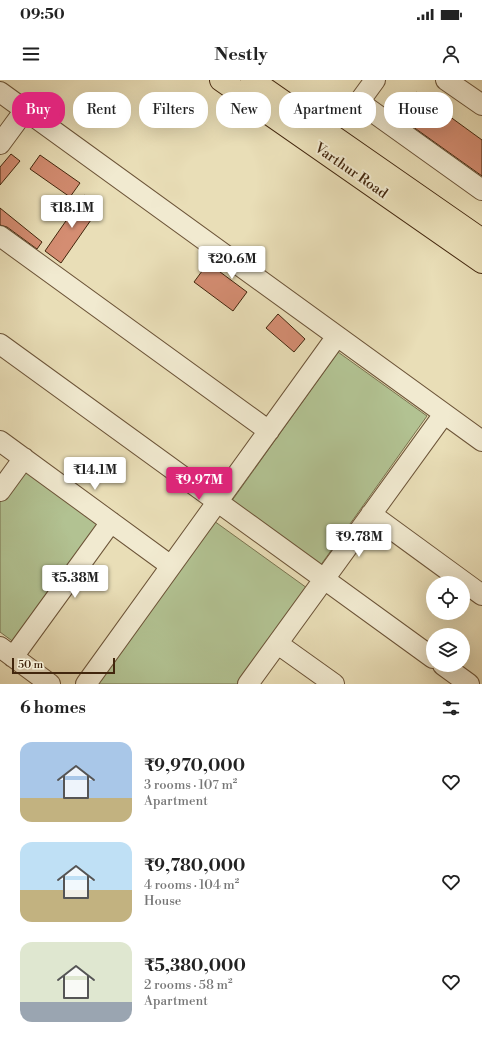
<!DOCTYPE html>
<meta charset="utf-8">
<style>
:root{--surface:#fff;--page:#f2f2f2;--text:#222;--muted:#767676;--accent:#db2777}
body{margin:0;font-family:"Libre Bodoni",serif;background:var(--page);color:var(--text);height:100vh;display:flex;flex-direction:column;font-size:15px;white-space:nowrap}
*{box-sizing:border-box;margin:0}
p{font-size:13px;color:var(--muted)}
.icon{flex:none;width:22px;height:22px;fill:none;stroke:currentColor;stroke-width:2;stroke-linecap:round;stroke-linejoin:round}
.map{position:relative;height:604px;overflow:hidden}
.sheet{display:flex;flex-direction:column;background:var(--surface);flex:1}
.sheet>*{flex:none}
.hud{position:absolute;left:12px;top:12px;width:458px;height:36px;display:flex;gap:8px}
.buttons{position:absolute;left:426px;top:496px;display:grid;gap:8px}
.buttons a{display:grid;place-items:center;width:44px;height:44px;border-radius:50%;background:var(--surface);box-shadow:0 4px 16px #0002;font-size:20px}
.scale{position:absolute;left:12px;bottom:10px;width:103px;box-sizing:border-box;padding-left:4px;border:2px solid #42260d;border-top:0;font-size:11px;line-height:14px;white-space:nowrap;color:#42260d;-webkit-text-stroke:3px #f1ead0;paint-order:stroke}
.price{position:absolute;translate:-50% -34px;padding:0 9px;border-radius:4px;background:#fff;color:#222;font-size:13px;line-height:26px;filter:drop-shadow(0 1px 2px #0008)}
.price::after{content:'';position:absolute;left:50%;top:24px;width:12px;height:9px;margin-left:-6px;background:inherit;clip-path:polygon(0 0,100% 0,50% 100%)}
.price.on{background:var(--accent);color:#fff}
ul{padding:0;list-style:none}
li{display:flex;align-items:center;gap:12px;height:100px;padding:0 20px}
li span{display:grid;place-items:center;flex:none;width:112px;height:80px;border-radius:12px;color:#555}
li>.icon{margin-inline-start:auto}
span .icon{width:48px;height:48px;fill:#fffc;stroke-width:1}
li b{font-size:17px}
h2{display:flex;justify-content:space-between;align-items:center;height:48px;padding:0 20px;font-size:17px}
.tag{padding:0 14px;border-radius:16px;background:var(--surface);box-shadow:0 4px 16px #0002;font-size:14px;line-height:36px}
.tag.on{background:var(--accent);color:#fff}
.status{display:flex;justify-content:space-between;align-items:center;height:28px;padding:0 20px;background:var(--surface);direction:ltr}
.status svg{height:11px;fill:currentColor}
header{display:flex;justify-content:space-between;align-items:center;height:52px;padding:0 20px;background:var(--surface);font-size:18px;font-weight:700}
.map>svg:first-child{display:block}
.green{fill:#b2c292;stroke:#7a7450}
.building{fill:#d48d72;stroke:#42260d}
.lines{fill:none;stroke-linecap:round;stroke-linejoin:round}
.minor-casing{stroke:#6c5438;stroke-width:22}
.major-casing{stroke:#42260d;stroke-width:24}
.minor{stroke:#f1ead0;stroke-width:20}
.major{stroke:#e9deb7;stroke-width:22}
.labels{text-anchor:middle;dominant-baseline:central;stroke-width:4;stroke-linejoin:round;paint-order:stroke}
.street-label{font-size:14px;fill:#42260d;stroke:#f1ead0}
</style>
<div class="status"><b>09:50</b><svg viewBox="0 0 49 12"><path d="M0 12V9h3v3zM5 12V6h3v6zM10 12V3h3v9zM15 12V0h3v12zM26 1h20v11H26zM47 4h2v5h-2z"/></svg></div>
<header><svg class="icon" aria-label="menu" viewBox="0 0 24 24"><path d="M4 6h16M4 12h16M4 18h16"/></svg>Nestly<svg class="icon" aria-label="person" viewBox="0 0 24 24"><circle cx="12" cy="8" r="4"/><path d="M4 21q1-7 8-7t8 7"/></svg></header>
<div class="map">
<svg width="482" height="604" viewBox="0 0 482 604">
<rect width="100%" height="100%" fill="#e9deb7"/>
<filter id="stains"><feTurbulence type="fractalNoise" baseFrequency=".005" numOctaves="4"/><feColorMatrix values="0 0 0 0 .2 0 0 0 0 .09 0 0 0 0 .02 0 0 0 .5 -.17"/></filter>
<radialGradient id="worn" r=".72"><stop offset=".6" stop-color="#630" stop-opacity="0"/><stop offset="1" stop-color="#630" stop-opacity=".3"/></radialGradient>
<path class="green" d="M338,272l89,64 -107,150 -89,-64z
M22,389l78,56 -85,118 -15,-11v-132z
M214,441l93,67 -69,96h-141z"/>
<path class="building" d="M416,12l66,48v36l-94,-67 10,-13 10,7z
M11,74l9,7 -20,24v-18z
M40,75l40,28 -10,14 -40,-28z
M84,115l16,12 -39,56 -16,-12z
M0,128l42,34 -5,7 -30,-22 -7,-2z
M208,183l39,29 -14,19 -39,-29z
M278,234l27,25 -11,13 -28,-24z"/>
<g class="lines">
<defs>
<path id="minor" d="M375,0l-16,22 123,88
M446,0l36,25
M0,12l482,349
M0,64l25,-34
M0,156l269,195
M0,264l433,314
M0,361l171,125
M0,411l24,-33
M371,434l111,81
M278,564l56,40
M0,567l50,37
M13,577l98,-135
M443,585l26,19
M86,604l251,-348
M248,604l196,-270"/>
<path id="major" d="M221,0l261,182
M252,0l230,160"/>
</defs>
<use href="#minor" class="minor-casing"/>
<use href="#major" class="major-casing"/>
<use href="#minor" class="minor"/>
<use href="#major" class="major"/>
</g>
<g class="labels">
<g class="street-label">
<text transform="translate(351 91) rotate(35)">Varthur Road</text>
</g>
</g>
<rect width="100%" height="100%" filter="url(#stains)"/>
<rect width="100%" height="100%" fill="url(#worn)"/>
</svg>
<div class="buttons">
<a><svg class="icon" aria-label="locate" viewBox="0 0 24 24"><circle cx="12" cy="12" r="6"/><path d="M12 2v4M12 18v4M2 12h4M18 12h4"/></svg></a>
<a><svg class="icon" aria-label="layers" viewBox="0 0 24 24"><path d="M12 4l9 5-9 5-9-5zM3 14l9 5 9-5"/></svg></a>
</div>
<div class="scale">50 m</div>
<b class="price" style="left:72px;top:149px">₹18.1M</b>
<b class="price" style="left:232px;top:200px">₹20.6M</b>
<b class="price" style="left:95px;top:411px">₹14.1M</b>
<b class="price on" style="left:199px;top:421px">₹9.97M</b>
<b class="price" style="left:359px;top:478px">₹9.78M</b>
<b class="price" style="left:75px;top:519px">₹5.38M</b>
<div class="hud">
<a class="tag on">Buy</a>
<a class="tag">Rent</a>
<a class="tag">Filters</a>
<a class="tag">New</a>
<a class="tag">Apartment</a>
<a class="tag">House</a>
</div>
</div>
<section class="sheet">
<h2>6 homes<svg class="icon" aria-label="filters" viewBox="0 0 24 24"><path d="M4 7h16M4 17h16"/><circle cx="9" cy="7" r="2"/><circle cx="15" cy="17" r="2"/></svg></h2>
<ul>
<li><span style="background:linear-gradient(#a9c7e8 70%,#c2b280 0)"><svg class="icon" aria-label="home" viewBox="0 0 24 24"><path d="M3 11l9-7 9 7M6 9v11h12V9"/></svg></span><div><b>₹9,970,000</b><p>3 rooms · 107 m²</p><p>Apartment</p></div><svg class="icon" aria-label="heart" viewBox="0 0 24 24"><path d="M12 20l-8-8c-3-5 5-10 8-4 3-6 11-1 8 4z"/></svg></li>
<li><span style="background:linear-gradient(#bfe0f5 60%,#c2b280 0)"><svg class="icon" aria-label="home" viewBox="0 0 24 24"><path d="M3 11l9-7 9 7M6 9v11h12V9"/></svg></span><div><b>₹9,780,000</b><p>4 rooms · 104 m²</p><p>House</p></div><svg class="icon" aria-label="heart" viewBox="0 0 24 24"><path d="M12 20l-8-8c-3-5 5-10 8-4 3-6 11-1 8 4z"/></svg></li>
<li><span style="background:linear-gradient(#dfe7d0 75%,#9aa5b1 0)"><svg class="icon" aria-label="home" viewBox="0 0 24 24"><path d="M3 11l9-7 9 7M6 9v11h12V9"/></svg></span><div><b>₹5,380,000</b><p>2 rooms · 58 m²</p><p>Apartment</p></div><svg class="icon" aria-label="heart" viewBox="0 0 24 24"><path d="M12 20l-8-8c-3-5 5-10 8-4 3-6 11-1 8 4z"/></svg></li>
</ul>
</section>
